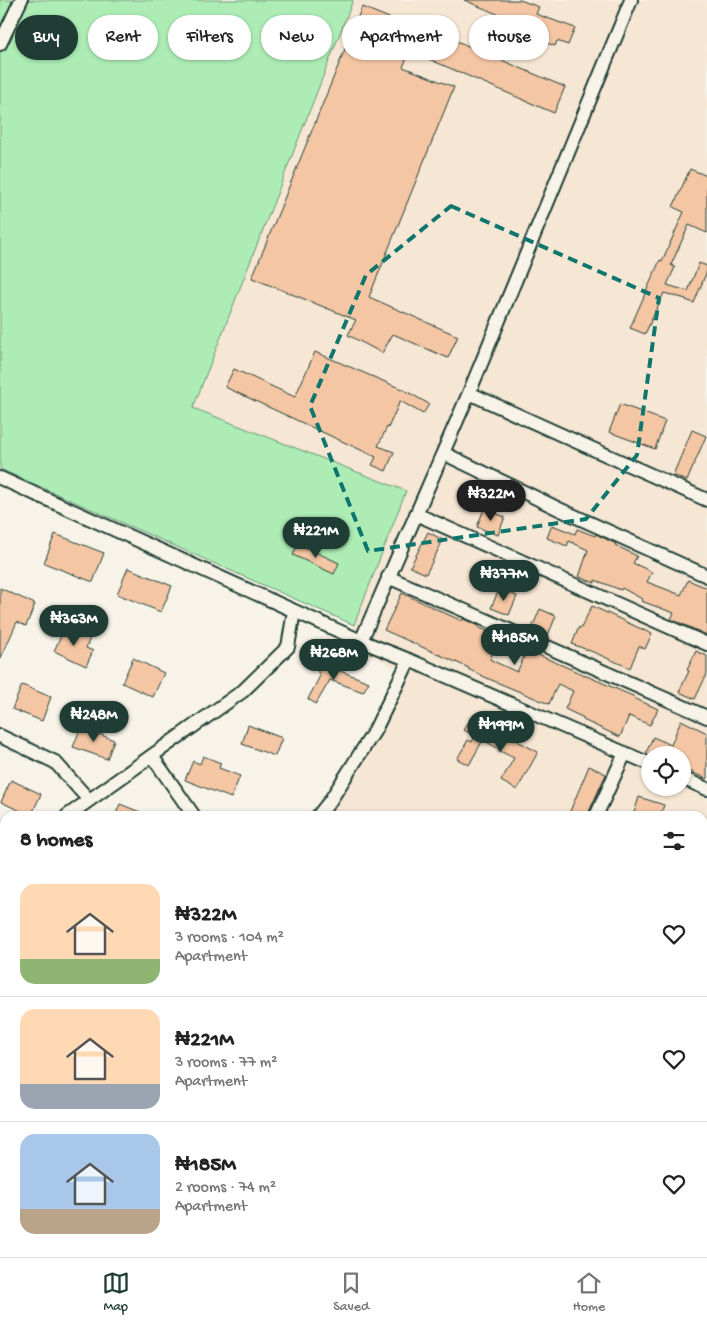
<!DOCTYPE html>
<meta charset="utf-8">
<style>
:root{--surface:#fff;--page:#f2f2f2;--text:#222;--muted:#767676;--line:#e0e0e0;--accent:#1f3d34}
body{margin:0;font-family:"Gochi Hand",sans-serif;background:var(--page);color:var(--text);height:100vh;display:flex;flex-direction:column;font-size:19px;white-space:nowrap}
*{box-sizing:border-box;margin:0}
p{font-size:16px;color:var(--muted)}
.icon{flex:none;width:28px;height:28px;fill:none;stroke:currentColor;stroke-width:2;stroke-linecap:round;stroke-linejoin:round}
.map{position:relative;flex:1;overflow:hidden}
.details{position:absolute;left:0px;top:811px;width:708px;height:446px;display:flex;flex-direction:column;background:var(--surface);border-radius:15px 15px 0 0;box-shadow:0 1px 4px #0004}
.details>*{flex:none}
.top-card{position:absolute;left:15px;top:15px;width:678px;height:45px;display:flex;gap:10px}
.buttons{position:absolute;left:641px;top:746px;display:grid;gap:10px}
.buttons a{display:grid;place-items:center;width:50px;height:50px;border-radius:50%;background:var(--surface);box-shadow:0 1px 4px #0004;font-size:25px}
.price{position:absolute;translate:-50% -42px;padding:0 11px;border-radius:18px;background:var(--accent);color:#fff;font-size:16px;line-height:32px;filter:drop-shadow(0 1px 2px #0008)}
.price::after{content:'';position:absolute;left:50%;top:30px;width:15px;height:11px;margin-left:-8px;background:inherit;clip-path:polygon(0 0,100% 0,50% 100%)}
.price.on{background:#222;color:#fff}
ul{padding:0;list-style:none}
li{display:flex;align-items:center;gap:15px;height:125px;padding:0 20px}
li+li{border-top:1px solid var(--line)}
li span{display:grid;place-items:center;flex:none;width:140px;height:100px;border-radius:15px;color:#555}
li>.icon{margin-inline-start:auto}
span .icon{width:60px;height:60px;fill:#fffc;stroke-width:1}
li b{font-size:21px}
h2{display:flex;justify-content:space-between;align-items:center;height:60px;padding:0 20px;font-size:21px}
.tag{padding:0 18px;border-radius:22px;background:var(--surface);box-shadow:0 1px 4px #0004;font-size:18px;line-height:45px}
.tag.on{background:var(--accent);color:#fff}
.menu{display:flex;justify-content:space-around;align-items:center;height:70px;border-top:1px solid var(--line);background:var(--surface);font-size:14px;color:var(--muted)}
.menu a{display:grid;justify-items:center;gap:2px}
.menu .on{color:var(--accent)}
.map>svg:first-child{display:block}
.built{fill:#f6e6d4;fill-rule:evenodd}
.green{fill:#adedb5;stroke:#669574}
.water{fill:#84c2e4;stroke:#5c8d9e}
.building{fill:#f4c6a4;stroke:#1f3d34}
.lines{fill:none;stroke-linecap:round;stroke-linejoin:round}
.street-casing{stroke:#1f3d34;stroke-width:16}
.street{stroke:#f7f3e8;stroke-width:12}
.marked{fill:none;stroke:#0f766e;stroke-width:4;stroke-dasharray:10 6;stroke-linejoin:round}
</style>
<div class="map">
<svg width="707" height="1257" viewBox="0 0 707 1257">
<rect width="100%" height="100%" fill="#f7f3e8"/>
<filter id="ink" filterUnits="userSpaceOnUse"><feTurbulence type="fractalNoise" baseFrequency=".02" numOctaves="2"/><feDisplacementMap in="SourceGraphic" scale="10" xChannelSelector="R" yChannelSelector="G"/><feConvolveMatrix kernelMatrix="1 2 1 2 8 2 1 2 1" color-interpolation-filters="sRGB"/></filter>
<g filter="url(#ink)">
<path class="built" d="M353,0h354v1075l-5,-2v-257h-387l54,-87 31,-60 -55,-24 9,-20 -161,-217zM650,755h32v33h-32z"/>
<path class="green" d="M0,0h353l-160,408 213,83 -52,134 -354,-156z"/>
<path class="water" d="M703,1073l4,2v182h-60l3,-4 52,-1z"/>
<path class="building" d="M464,0h56l19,7 -3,7 39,14 -7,17 -11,-4 -2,5 -25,-9 -2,5 -13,-5 2,-5 -19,-7 4,-9z
M362,7l62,25 2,-4 139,59 -11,26 -144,-62 -7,16 51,20 -85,210 89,39 -10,22 -55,-24 -11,19 -34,-18 8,-15 -104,-42z
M690,169l17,7v57l-18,-8 -18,40 4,2 -8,18 21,6 11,-28 8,3v5l-13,32 -8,-3v-1l-22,-6 -19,41 -15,-6 30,-68 2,1 22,-49 -11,-5z
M315,352l89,38 25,14 -6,10 -23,-13 -12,27 -1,-1 -9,19 16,6 -8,19 -14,-6 4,-8 -151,-70 9,-18 61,28z
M620,404l45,17 -10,28 -46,-17z
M692,430l14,6 -19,45 -14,-6z
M484,509l21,8 -7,18 -21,-8z
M552,525l23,9 2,-5 18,7 1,-2 20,10 -1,1 22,11 -4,7 19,9 -5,10 34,13 7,-15 19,8v47l-36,-16 3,-6 -33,-12 1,-2 -20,-11 -1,2 -26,-10v3l-16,-6 9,-27 -19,-9 -2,5 -20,-8z
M428,532l15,8 -17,34 -16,-7z
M55,534l49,19 -11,29 -49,-19z
M298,544l41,19 -5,11 -41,-19z
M128,568l44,18 -11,26 -44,-18z
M0,588l35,16 -9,22 -9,-4 -17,38z
M499,589l18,7 -8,19 -18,-7z
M402,593l60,28 1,-2 16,7 -1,1 22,10 -10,22 1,1 26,12 10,-22 108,47 -1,1 24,11 -8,16 -21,-9 -9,21 -37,-17 1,-2 -19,-9 8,-18 -15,-7 -9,20 -60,-25 -21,-10 1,-1 -85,-38z
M592,606l60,28 -7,15 -6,-3 -9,22 -37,-16 -21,-8 7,-17 2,1z
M540,609l16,7 -8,19 -16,-7z
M65,627l25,11 -4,10 7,3 -7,15 -32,-15z
M696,651l11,5v18l-12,25 -16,-7 10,-21 -2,-1z
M133,658l31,15 -11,24 -31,-14z
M325,660l5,7 39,15 -6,10 -33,-12 -14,24 -8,-5 12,-23 -6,-12z
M22,685l29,12 -9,24 -30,-12z
M681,720l26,13v46l-25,-11v-13h-32l-4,-2 7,-16 18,8z
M468,723l21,11 4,-6 45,24 -21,38 -16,-9 13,-23 -16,-8 1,-1 -16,-9 -14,25 -12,-6 11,-19 4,2 3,-6 -11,-6z
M248,725l34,13 -7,18 -33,-12z
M81,727l33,13 -7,19 -34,-12z
M203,756l18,7 -2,5 21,8 -9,22 -46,-18 8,-19 7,3z
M589,766l17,8 -19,42h-19z
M11,780l30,14 -10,22 -30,-14z
M639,797l25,8 -4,11h-27z
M120,804l30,12h-35z"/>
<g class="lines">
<defs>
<path id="street" d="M0,44l21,-44
M469,393l106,48 132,59
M443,453l116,56 148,67
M0,478l361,163 48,19 241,104
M416,514l291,130
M388,577l319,140
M361,641l108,-248 162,-393
M0,736l55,26 34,38
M152,756l42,60
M682,778l25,11
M67,816l176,-125 45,-44 6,-36
M318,816l12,-15 45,-71 34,-70
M596,816l29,-63
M0,867l5,-4
M702,906l5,2
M0,1087l5,7
M0,1242l5,-3
M171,1252l8,5
M497,1252l10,5
M211,1257l6,-5
M454,1257l2,-5"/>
</defs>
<use href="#street" class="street-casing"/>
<use href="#street" class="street"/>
</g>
</g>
<path class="marked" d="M451,206l208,92 -22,157 -51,64 -218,32 -58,-145 56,-131z"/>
</svg>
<div class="buttons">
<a><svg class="icon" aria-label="locate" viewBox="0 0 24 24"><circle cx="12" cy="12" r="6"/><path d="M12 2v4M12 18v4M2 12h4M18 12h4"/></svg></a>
</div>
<b class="price on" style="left:491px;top:522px">₦322M</b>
<b class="price" style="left:316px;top:559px">₦221M</b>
<b class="price" style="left:504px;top:602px">₦377M</b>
<b class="price" style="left:74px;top:647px">₦363M</b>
<b class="price" style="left:515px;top:666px">₦185M</b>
<b class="price" style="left:334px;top:681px">₦268M</b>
<b class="price" style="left:94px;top:743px">₦248M</b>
<b class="price" style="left:501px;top:753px">₦199M</b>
<div class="top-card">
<a class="tag on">Buy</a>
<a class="tag">Rent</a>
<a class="tag">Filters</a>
<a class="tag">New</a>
<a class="tag">Apartment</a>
<a class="tag">House</a>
</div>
<section class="details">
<h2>8 homes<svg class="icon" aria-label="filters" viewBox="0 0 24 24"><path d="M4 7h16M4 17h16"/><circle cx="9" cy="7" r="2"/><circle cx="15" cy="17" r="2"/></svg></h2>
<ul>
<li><span style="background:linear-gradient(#ffd9b3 75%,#8fb573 0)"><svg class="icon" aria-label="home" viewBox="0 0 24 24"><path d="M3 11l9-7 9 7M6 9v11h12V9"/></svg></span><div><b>₦322M</b><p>3 rooms · 104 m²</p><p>Apartment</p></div><svg class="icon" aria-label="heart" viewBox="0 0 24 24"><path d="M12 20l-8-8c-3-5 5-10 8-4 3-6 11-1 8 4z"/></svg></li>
<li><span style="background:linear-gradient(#ffd9b3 75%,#9aa5b1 0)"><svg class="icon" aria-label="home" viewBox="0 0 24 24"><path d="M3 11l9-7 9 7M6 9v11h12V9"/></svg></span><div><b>₦221M</b><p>3 rooms · 77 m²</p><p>Apartment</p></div><svg class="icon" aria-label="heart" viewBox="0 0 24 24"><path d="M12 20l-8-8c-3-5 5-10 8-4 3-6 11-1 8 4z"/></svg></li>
<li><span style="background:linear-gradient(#a9c7e8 75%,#b9a48a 0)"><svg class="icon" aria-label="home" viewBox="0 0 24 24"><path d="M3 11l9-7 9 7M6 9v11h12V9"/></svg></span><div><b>₦185M</b><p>2 rooms · 74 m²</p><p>Apartment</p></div><svg class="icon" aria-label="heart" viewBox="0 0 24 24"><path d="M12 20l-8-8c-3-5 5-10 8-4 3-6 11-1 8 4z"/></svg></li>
</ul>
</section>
</div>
<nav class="menu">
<a class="on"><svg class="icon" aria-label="map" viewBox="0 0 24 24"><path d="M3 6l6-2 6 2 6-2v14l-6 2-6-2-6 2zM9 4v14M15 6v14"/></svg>Map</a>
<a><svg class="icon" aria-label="saved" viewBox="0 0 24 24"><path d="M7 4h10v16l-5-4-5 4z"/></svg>Saved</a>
<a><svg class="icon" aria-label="home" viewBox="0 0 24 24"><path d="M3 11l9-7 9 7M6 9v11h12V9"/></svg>Home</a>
</nav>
